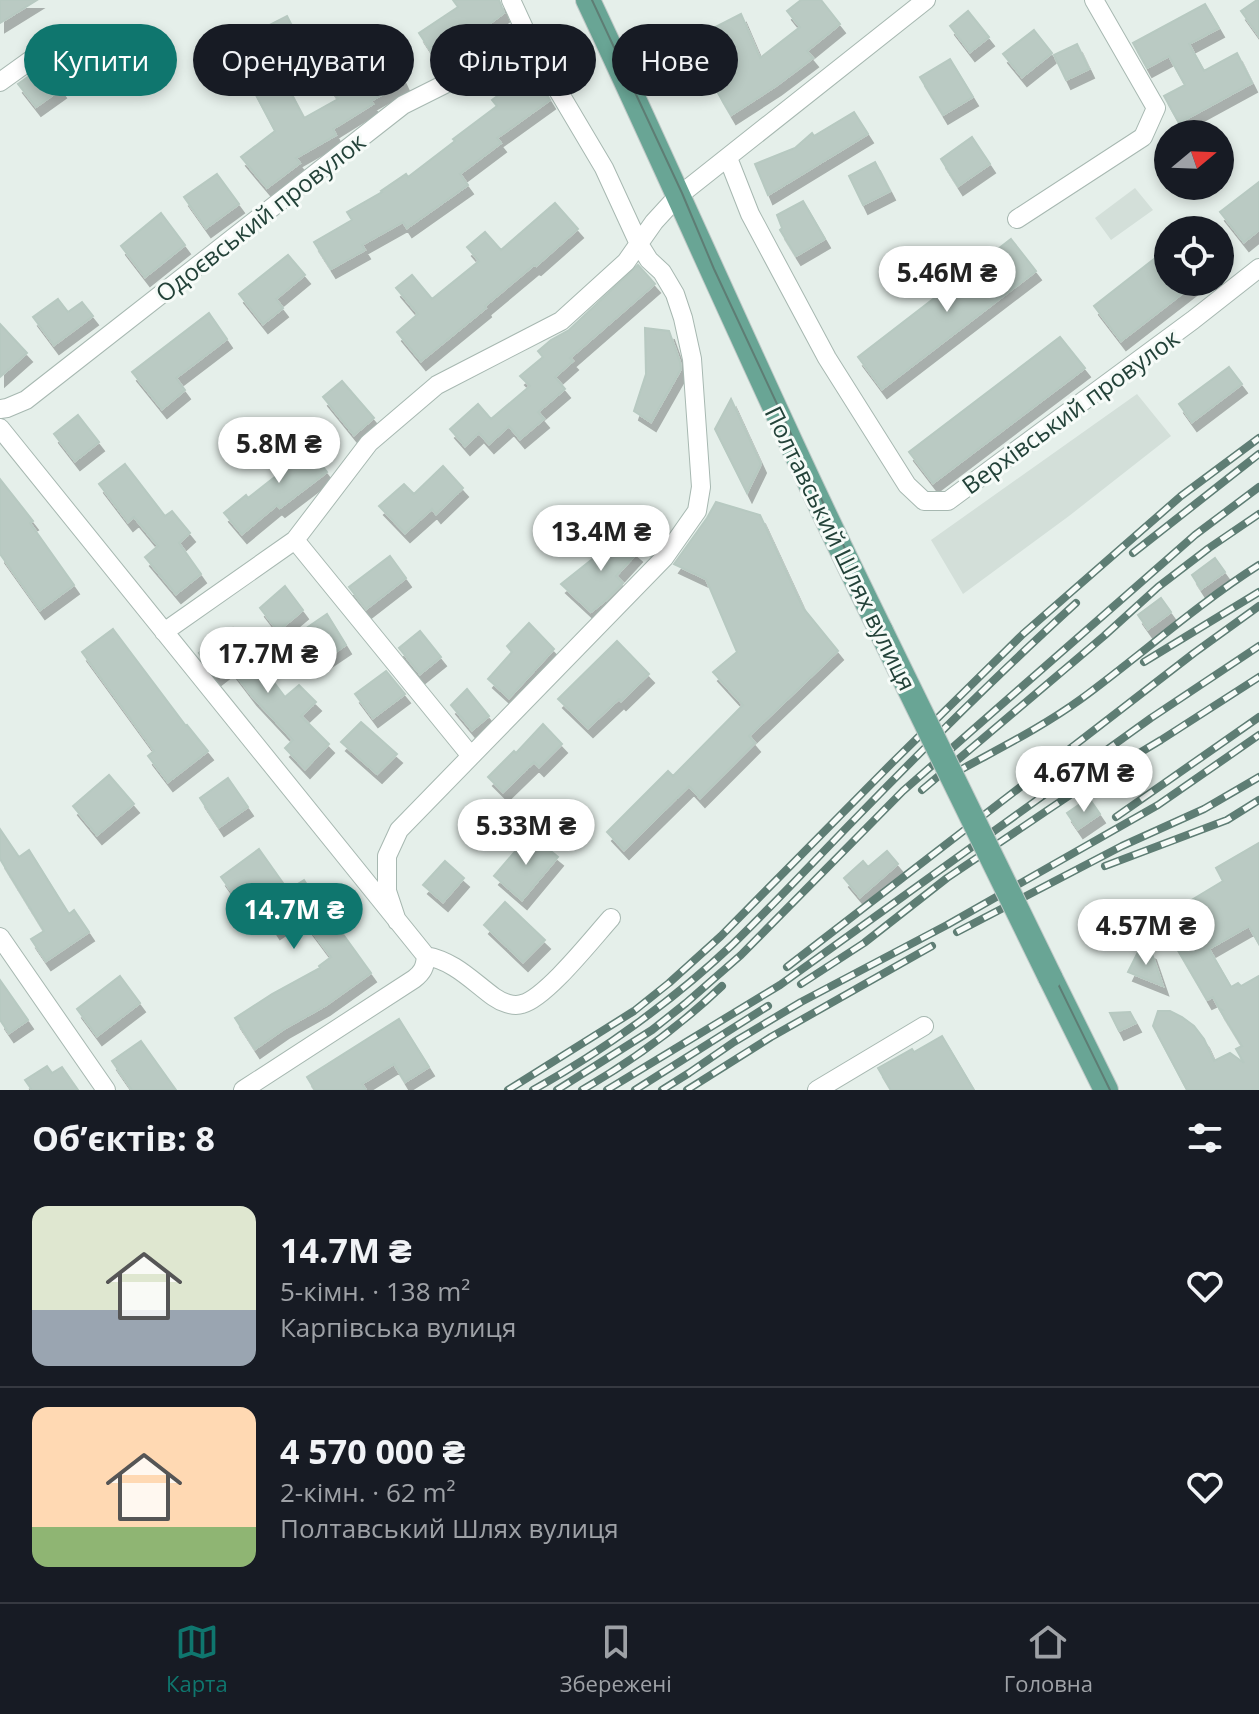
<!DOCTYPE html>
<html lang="uk">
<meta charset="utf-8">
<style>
:root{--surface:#171b24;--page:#20242c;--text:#f1f3f6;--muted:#9ea1a6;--line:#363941;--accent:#0f766e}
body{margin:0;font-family:"Open Sans",sans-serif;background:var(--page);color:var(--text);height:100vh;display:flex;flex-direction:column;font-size:30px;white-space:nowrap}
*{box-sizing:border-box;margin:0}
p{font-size:26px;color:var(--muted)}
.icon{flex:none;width:44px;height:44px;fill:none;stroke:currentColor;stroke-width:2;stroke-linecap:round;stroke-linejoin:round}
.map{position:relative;height:1090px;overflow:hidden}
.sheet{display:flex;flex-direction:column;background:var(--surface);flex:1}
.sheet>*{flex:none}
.banner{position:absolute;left:24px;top:24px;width:800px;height:72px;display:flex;gap:16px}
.needle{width:52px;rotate:71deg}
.tools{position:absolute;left:1154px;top:120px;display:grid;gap:16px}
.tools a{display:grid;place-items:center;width:80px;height:80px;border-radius:50%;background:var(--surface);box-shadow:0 4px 12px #0003;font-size:40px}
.price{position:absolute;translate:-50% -68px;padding:0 18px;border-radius:28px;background:#fff;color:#222;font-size:26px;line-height:52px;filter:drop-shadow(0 2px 4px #0008)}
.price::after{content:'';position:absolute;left:50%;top:48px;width:24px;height:18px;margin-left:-12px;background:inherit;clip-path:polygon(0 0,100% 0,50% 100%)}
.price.selected{background:var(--accent);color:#fff}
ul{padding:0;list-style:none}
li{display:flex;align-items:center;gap:24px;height:200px;padding:0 32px}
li+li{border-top:2px solid var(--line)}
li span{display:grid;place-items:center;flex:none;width:224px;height:160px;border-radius:16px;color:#555}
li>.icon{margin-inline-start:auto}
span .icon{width:96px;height:96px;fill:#fffc;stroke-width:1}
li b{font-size:34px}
h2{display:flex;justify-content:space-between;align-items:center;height:96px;padding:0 32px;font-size:34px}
.pill{padding:0 28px;border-radius:36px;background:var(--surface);box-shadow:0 4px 12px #0003;font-size:28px;line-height:72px}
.pill.selected{background:var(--accent);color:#fff}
.tabs{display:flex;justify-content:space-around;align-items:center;height:112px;border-top:2px solid var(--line);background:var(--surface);font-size:22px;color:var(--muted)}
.tabs a{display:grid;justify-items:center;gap:4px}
.tabs .selected{color:var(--accent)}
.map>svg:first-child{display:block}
.built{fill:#d3dfd9}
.building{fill:#bacac3;stroke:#b7c9c1;stroke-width:2;filter:url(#shadow)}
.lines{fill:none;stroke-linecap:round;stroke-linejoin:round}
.minor-casing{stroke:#a7b8b1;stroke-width:20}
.major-casing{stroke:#c1cac8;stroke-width:26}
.minor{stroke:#fff;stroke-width:18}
.major{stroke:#69a595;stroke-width:24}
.tram{stroke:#5e7d74;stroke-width:2}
.rail-casing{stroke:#5e7d74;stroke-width:8}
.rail{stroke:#f6fbf8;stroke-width:5;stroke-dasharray:15;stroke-linecap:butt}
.major-bridge-casing{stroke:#c1cac8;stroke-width:26;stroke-linecap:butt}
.major-bridge{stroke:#69a595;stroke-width:24}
.labels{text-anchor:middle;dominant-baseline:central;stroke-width:6;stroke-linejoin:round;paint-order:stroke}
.street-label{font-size:24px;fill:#234239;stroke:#f6fbf8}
</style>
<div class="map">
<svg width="1259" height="1090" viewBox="0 0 1259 1090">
<defs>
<filter id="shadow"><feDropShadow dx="5" dy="9" stdDeviation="0" flood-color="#0004"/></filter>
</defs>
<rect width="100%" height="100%" fill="#e5efea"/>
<path class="built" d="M1135,188l18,22 -42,30 -16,-22z
M1137,394l34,42 -102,80 -106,78 -32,-54z"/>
<path class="building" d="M0,0h37l-37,23z
M453,0h46l5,13 -42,31 1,1 -25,17 -19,-29 39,-26z
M801,0h20l19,24 -33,27 6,7 -37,28 -45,29 -13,-22 -24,-55 47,-24 19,44 40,-31 -13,-16z
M1257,0h2v36l-18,-25z
M1205,4l14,24 -30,16 15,27 33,-18 15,30 -73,40 -15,-27 21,-11 -16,-29 -22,12 -14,-25z
M968,11l21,26 -19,15 -20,-26z
M287,16l25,49 -28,15 20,38 34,-19 -9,-14 60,-35 15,32 -33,19 2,3 -40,25 3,6 -40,23 4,5 -33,25 -26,-31 34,-26 -37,-70 24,-13 -8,-15z
M90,29l12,16 -26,18 -11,-13z
M1034,30l18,23 -30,24 -19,-23z
M1077,44l12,25 -23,11 -12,-25z
M950,59l23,38 -30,18 -23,-38z
M43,66l18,23 -25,18 -18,-23z
M532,71l18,29 -53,38 4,5 -41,31 8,11 -61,43 -4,-6 -41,23 3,5 -34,19 -17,-27 38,-22 -5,-8 35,-20 -1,-1 25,-17 2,3 47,-36 -2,-2 44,-33 -5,-6z
M854,112l14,22 -100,61 -13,-31 40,-16 17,-15 2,3z
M972,137l18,27 -32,22 -17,-27z
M875,162l15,29 -27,14 -14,-29z
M217,174l22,30 -33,24 -22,-31z
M1259,182v48l-15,12 -24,-30z
M803,201l22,38 -29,17 -16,-26 2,-2 -5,-13z
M555,203l23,26 -42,37 -2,-1 -49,41 1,2 -65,53 -24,-29 21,-18 -22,-26 16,-13 20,24 47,-38 -12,-14 18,-15 16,18z
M161,213l24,32 -40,32 -24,-31z
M1011,239l25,32 -154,118 -24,-32z
M1168,248v34h29l-76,59 -27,-35z
M288,255l17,20 -29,24 7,9 -20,16 -24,-30z
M638,265l17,19 -85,74 3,3 -18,16 10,12 -27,23 6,7 -24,20 -11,-13 -20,18 -10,-11 -14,13 -15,-17 28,-25 13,15 39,-33 -10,-10 23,-19 -5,-6 13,-11 18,-10z
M58,299l10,13 14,-10 11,14 -39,29 -21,-28z
M209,313l18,26 -51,39 9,12 -23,19 -30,-37z
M0,324l27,29 -27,24z
M645,328l24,3 11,31 1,7 -30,53 -17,-11 12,-37z
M1060,337l25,31 -152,115 -24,-31z
M1229,367l13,17 -50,38 -13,-18z
M342,381l32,37 -20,17 -31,-38z
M731,399l30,65 -14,29 -32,-64z
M78,415l21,27 -24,19 -21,-27z
M297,432l30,40 -47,36 -3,-3 -35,29 -18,-21 22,-18 2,3 42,-33 -14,-18z
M125,464l40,52 7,-5 18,22 -11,10 22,31 -25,20 -31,-37 13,-11 -24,-29 -6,5 -29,-38z
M443,466l20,22 -27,26 -4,-5 -27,24 -26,-27 25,-22 10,10z
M0,479l33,42 -3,2 44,62 -34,25 -40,-56z
M716,502l44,13 43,93 35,43 -89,85 6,7 -55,55 -11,-12 -65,64 -17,-18 61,-61 5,5 70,-71 -30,-33 24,-20 -31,-73 -32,-15 33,-46z
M611,531l26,22 -21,23 7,7 -17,17 -15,12 -30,-28 39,-31 -5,-4z
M390,556l16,22 -40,31 -17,-22z
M1215,558l10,14 -24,17 -9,-14z
M285,586l18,24 -25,21 -18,-23z
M1161,598l10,14 -23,17 -10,-14z
M327,614l19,31 -21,14 -20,-30z
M529,623l25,26 -45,49 -21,-19 24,-27 -5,-6z
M233,628l52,69 14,-12 17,17 -15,14 28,28 -24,25 -20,-21 8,-8 -41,-44 -23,-30 -13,10 -17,-23z
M113,629l73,97 1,-1 21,26 -40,31 -20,-26 6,-5 -72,-99z
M420,631l21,26 -21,17 -21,-26z
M617,641l32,33 -28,27 -2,-2 -31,29 -30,-29z
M386,671l19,23 -32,24 -18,-24z
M467,689l22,27 -17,14 -21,-25z
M361,722l36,32 -20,20 -36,-32z
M543,724l19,20 -23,23 -5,-5 -31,30 -15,-15 26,-26 2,2z
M109,775l25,29 -37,31 -24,-29z
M228,778l20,29 -29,20 -19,-29z
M1089,798l11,16 -22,15 -11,-16z
M0,829l19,28 10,-7 40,64 5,-4 15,22 -43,29 -15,-22 13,-8 -44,-72z
M530,834l28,23 -36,43 -28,-24z
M1259,843v101l-10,-18 -40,23 22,38 7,-4 3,3 18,-10v114h-72l-34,-64 5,-15h12l12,6 12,9 10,13 10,22 16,-8 14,10 -8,-14 6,-3 -22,-36h2l-3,-2 -6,-11 -6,3 -47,-81 63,-38 -7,-13z
M259,849l29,41 16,-10 26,41 2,-2 39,54 -46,33 -41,23 -29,20 -20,-31 37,-24 48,-26 -1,-2 12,-9 -32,-43 -24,16 -26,-40 -12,9 -16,-22z
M887,851l11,13 -38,33 -16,-19 19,-17 5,6z
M445,861l19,17 -21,24 -20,-17z
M505,902l40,38 -22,22 -39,-37z
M1141,946l10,5 12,35 -35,-14z
M120,976l20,27 -43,33 -20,-27z
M0,980l28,40 -19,13 -9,-13z
M1130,1012l6,11 -17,8 -9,-18z
M399,1019l30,48 -24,15 -11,-18 -32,20 4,6h-51l-8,-13z
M942,1036l32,54h-83l-13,-22 34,-19 2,3z
M141,1041l35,49h-44l-20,-29z
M47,1066l5,7 10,-6 16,23h-46l-7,-10z"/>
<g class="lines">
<defs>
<path id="minor" d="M0,82l64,-46
M728,158l22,56 77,144 80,127 17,16h24l245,-181 66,-52
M1017,219l126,-82 13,-29 -62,-108
M0,409l7,-1 19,-8 377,-295 64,-32 67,-23
M0,428l426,528c28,5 45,24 68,41 7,5 19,10 28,7 24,-6 71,-66 89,-86
M295,540l176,216
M164,632l131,-92 74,-97 68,-58 124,-64 65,-59 28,-40 22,-24 250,-198
M397,921l-10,-30v-35l12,-26 265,-272 33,-47 4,-24 -9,-128 -9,-41 -8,-24 -13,-22 -13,-12 -10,-16 -35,-76 -70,-118 -23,-50
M0,937l106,153
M243,1090l171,-111c9,-7 11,-12 12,-23
M817,1090l107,-64"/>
<path id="major" d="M588,0c99,210 190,423 293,631
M1050,977l56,113"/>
</defs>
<use href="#minor" class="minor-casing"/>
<use href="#major" class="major-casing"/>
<use href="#minor" class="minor"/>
<use href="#major" class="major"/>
<path class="tram" d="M592,0l90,193 32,76 119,255 277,566"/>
<defs>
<path id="rail" d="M1133,553l126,-99
M1144,662l115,-70
M953,774c43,-24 88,-46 128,-75 60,-44 115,-94 178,-134
M922,790l182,-154 54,-49 51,-39 50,-34
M1116,817l143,-100
M1105,866l122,-46 32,-20
M957,932l165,-86 82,-37 55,-32
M787,967l407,-314 65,-47
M801,984l63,-41 83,-65 126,-85 88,-53 98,-63
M508,1090l126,-79 35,-28 52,-47 172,-174 130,-128 158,-138 78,-58
M533,1090c70,-39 142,-91 200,-146 42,-41 82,-84 123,-126 71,-73 144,-146 220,-215
M557,1090l95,-60 34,-27 55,-48 162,-164 292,-256 64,-48
M582,1090c50,-29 98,-64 140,-104
M607,1090l173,-105 371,-267 108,-72
M635,1090l133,-84
M662,1090l27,-17 45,-31 67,-40 146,-77 211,-120 101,-70
M687,1090l84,-53 161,-91"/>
</defs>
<use href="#rail" class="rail-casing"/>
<use href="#rail" class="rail"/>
<defs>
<path id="major-bridge" d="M881,631l169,346"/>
</defs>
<use href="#major-bridge" class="major-bridge-casing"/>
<use href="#major-bridge" class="major-bridge"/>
</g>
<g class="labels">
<g class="street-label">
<text transform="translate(260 217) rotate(-38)">Одоєвський провулок</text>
<text transform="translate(1070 411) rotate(-36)">Верхівський провулок</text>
<text transform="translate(841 548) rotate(64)">Полтавський Шлях вулиця</text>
</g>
</g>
</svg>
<div class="tools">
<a><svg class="needle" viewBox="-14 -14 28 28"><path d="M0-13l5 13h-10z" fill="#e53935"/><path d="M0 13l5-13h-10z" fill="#9ea1a6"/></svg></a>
<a><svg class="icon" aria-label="locate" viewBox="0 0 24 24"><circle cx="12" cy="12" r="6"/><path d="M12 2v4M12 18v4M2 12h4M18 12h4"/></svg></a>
</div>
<b class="price" style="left:947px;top:314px">5.46M ₴</b>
<b class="price" style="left:279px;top:485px">5.8M ₴</b>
<b class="price" style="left:601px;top:573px">13.4M ₴</b>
<b class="price" style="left:268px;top:695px">17.7M ₴</b>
<b class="price" style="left:1084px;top:814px">4.67M ₴</b>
<b class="price" style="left:526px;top:867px">5.33M ₴</b>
<b class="price selected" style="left:294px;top:951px">14.7M ₴</b>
<b class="price" style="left:1146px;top:967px">4.57M ₴</b>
<div class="banner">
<a class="pill selected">Купити</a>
<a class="pill">Орендувати</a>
<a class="pill">Фільтри</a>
<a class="pill">Нове</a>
</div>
</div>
<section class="sheet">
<h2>Об’єктів: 8<svg class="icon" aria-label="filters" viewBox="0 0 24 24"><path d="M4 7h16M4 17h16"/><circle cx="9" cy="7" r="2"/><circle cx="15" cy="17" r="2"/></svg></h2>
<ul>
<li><span style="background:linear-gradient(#dfe7d0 65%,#9aa5b1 0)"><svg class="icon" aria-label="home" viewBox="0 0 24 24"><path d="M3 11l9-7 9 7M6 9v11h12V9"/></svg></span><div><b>14.7M ₴</b><p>5-кімн. · 138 m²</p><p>Карпівська вулиця</p></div><svg class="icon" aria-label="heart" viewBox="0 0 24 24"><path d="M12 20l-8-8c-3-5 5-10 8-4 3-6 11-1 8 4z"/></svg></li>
<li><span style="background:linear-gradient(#ffd9b3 75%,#8fb573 0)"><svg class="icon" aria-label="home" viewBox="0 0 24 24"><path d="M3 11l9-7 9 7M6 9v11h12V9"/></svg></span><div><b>4 570 000 ₴</b><p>2-кімн. · 62 m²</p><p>Полтавський Шлях вулиця</p></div><svg class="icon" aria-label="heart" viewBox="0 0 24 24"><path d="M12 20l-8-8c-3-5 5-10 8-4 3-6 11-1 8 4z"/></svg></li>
</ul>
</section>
<nav class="tabs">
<a class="selected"><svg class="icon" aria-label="map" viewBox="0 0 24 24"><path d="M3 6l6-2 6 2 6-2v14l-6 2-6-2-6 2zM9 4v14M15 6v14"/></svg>Карта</a>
<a><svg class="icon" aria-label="saved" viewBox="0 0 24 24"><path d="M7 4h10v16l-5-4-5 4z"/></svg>Збережені</a>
<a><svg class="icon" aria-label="home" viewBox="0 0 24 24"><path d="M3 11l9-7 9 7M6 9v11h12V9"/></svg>Головна</a>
</nav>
